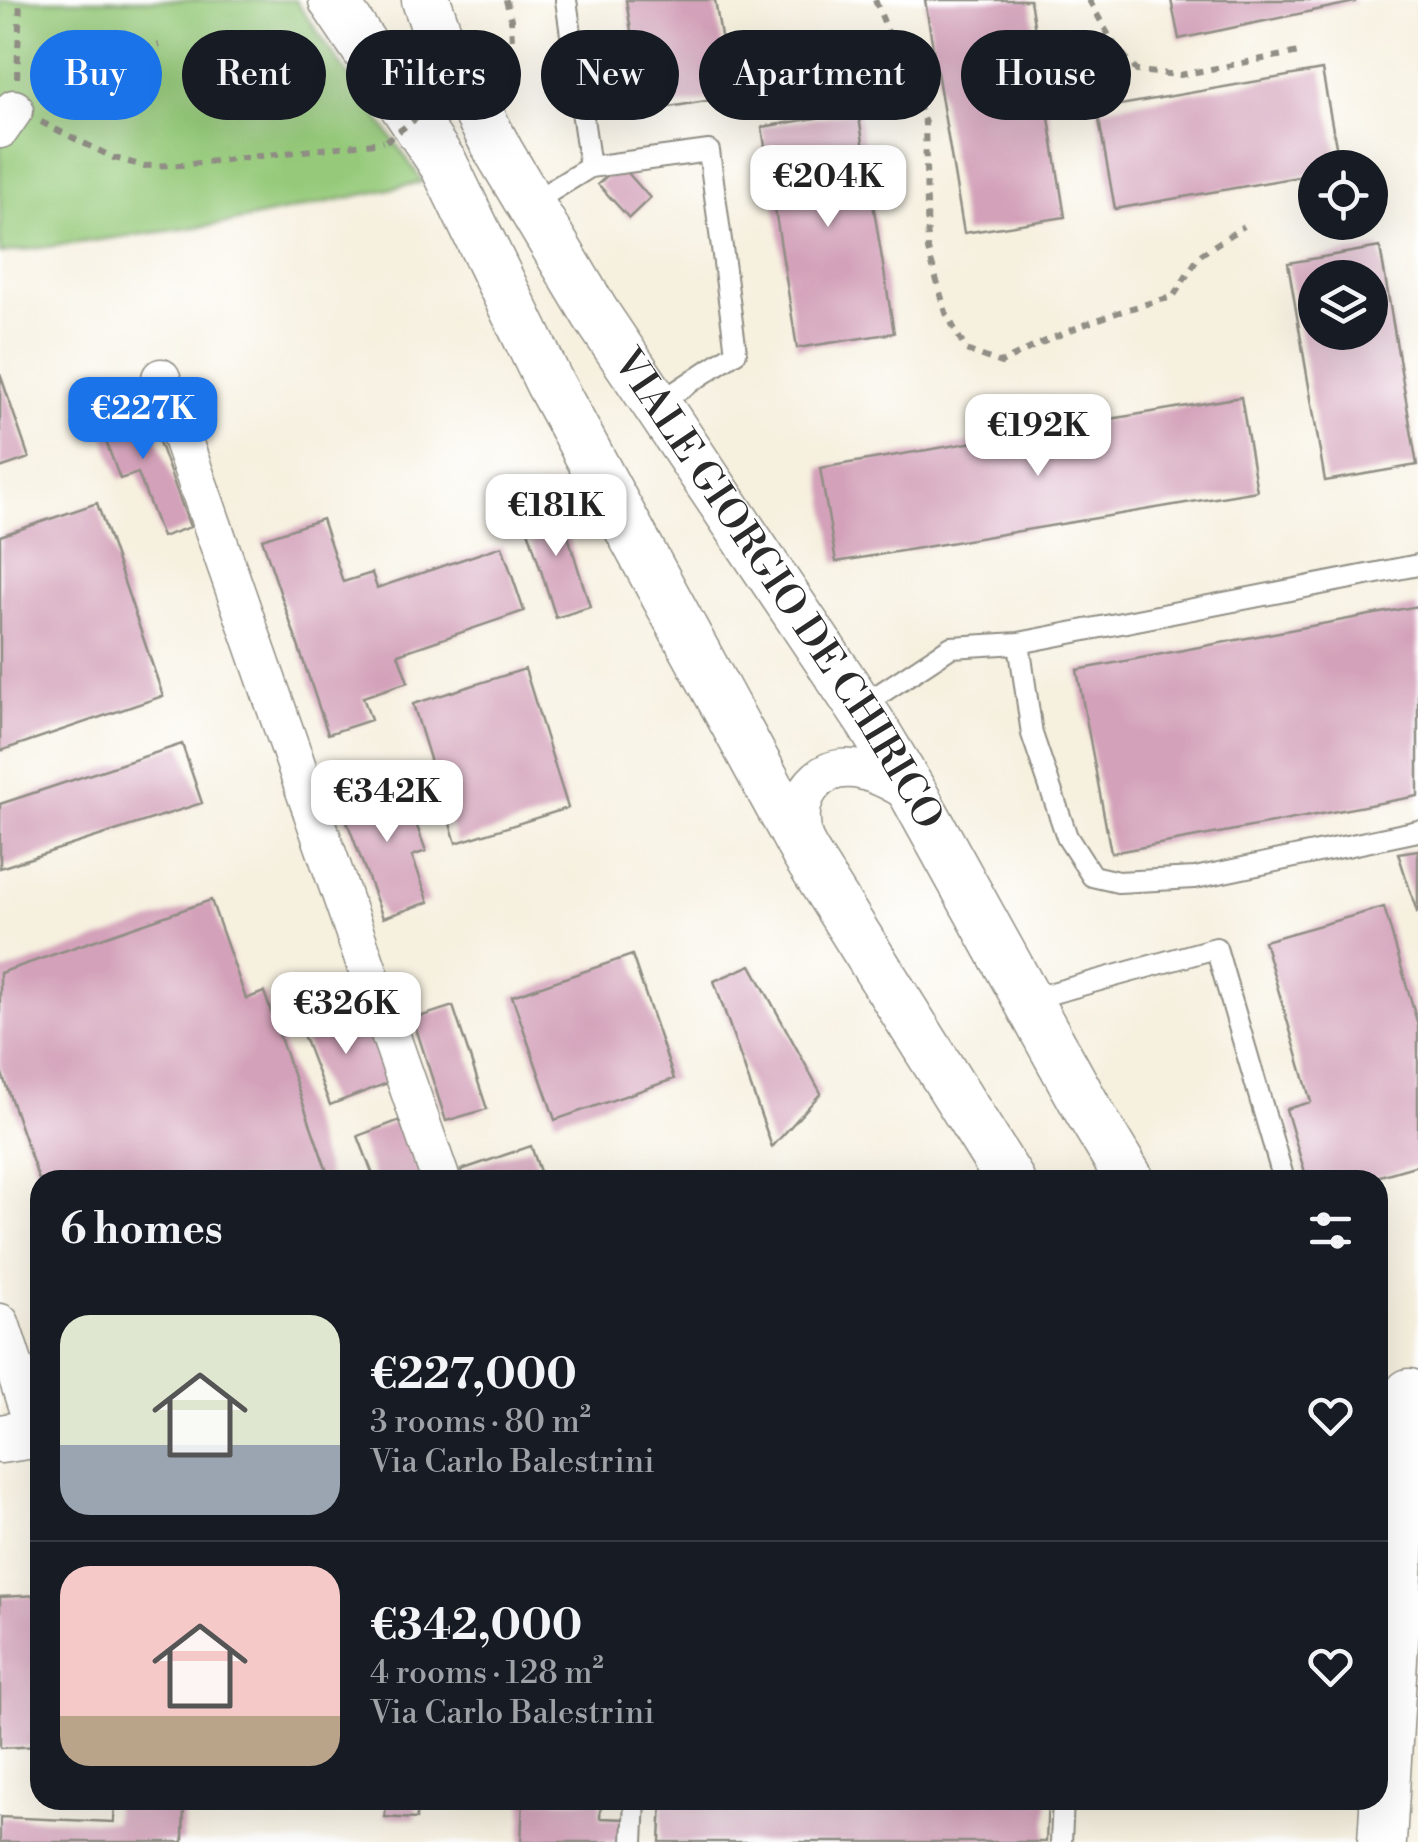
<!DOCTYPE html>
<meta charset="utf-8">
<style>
:root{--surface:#171b24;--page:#242831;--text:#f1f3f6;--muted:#9ea1a6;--line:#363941;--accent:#1a73e8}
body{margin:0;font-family:"Libre Bodoni",serif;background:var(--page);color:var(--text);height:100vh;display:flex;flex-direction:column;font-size:38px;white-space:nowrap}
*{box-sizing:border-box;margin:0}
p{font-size:32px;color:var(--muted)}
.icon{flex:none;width:55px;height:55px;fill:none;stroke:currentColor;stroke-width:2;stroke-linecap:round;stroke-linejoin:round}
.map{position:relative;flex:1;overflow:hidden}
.details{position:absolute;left:30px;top:1170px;width:1358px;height:640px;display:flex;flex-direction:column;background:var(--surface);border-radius:30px;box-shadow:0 10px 40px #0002}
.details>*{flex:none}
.banner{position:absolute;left:30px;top:30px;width:1360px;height:90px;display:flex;gap:20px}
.buttons{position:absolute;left:1298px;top:150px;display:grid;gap:20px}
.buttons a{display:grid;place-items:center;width:90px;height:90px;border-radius:50%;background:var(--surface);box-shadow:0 10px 40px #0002;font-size:50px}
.price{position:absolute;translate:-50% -85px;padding:0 22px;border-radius:20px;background:#fff;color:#222;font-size:32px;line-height:65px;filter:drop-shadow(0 2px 5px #0008)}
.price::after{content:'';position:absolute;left:50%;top:60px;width:30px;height:22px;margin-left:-15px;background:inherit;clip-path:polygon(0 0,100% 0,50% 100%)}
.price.selected{background:var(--accent);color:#fff}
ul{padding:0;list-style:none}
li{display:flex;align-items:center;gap:30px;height:250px;padding:0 30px}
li+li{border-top:2px solid var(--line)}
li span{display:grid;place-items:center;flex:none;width:280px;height:200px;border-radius:30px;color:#555}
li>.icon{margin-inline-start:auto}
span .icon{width:120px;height:120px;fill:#fffc;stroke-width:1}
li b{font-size:42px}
h2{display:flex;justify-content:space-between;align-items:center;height:120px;padding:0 30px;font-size:42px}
.chip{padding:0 35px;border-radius:45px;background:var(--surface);box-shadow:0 10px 40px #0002;font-size:35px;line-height:90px}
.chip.selected{background:var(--accent);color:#fff}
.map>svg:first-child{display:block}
.green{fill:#96ca7a;stroke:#607a52;stroke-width:2.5}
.building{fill:#d3a1b9;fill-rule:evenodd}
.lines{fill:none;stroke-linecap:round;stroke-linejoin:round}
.service-casing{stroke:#908e85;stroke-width:24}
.minor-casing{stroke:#908e85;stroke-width:41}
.tertiary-casing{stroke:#908e85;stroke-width:51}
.path{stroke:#908e85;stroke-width:6;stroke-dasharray:8 8;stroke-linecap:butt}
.service{stroke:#fff;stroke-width:20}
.minor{stroke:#fff;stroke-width:38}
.tertiary{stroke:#fff;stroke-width:48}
.path-bridge{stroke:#908e85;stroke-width:6;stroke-dasharray:8 8;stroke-linecap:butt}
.labels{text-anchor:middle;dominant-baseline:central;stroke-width:8;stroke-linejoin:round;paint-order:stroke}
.street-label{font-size:40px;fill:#2b2b2b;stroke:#fff}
</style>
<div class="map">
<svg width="1418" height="1842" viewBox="0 0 1418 1842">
<rect width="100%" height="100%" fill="#fff"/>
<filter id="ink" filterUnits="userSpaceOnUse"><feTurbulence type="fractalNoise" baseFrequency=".01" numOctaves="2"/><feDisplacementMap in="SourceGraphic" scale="20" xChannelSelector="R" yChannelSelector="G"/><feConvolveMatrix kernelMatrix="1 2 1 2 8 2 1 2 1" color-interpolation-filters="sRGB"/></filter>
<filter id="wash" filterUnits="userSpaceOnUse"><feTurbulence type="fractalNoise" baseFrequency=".0048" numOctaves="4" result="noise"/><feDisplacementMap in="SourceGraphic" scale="40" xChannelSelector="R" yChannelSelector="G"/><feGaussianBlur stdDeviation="2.25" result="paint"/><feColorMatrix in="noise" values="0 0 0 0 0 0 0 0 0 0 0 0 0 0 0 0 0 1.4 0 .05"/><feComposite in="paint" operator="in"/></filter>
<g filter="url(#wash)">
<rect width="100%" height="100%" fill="#f6f0df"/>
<path class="green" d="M0,0h295l128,182 -194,41 -229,30z"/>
<g id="blocks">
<path class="building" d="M626,0h89l16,97 -87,14z
M925,0h105l35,217 -101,16z
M1171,0h184v2l-176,37z
M1322,70l18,98h-25v6l-200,35 -18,-100z
M858,111l36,222 -97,15 -35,-221z
M620,164l30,34 -21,20 -31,-34z
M1380,247l37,218 -92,16 -37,-218zM1315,278h55v54h-55z
M0,374l29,84 -29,10z
M1241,397l16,94 -421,71 -16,-94z
M115,399l6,16 25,-9 44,121 -28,10 -24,-64 -18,6 -27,-72z
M557,500l33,107 -34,11 -34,-107z
M97,503l66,193 -163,55v-215z
M322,519l21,63 29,-9 5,15 125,-42 22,65 -126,43 10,28 -45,15 8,23 -43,14 -66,-195z
M1418,606v190l-307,57 -34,-183z
M525,669l43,139 -112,35 -43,-139z
M182,744l20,59 -202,65v-64z
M399,777l27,74 -14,5 17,46 -46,16 -44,-118z
M1418,850v61l-1,1 -19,-59z
M211,900l35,99 18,-7 66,188h-291l-39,-112v-95z
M1384,907l34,118v140l-52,15h-59l-21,-71 25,-7 -47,-161z
M632,955l42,124 -119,41 -43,-124z
M751,965l70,128 -49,54 -58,-166z
M453,1006l34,103 -41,12 -33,-102z
M363,1009l27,73 -60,23 -28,-73z
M400,1120l22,60h-47l-17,-44z
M531,1146l12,34h-79l-3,-10z
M40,1595v151l-40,2v-151z
M115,1800h69l-1,42h-183v-25l114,5z
M386,1800h31l-1,19 -31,-2z
M523,1800h78l-1,18 26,1 -1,23h-104z
M662,1800h386l-2,42h-386z"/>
</g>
</g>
<g filter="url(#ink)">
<use href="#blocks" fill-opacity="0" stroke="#908e85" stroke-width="2.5"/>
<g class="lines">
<defs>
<path id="service" d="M566,0l24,167 119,-16 27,201 -80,53
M530,204l60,-37
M1019,643l399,-78
M860,707l91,-60 68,-4 13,91 35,103 25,39 26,6 77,-4 223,-47
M1027,1000l189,-52 68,232
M633,1842l2,-42
M1061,1842l2,-42"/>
<path id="minor" d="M0,129l14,-20
M161,378l280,802
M805,852c-2,-13 -5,-27 -4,-40 1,-11 5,-20 12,-28 28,-32 73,-7 101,11
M0,1323l36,110"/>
<g id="tertiary">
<path d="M333,0l111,165 105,217 256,471 205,327"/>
<path id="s1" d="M426,0l13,38 60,114 96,161 275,409 44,73 174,315 42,70"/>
<path d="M0,1439l40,-6"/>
<path d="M1382,1842l27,-449"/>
</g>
</defs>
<use href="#service" class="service-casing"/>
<use href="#minor" class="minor-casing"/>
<use href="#tertiary" class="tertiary-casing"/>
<path class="path" d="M875,0l50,123 3,127 18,63 20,37 35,13c55,-29 112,-52 172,-66l27,-42 44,-29
M1089,0l23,41 25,30 43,4 119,-23
M491,62l21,-20 -1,-23 -5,-19
M17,78l3,-78
M36,85l90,-32 33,-8
M41,122l73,36 30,8 37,-1 202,-23"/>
<use href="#service" class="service"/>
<use href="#minor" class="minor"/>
<use href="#tertiary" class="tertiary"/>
<path class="path-bridge" d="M386,141l104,-78"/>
</g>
</g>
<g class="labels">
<g class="street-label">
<text stroke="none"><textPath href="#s1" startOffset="688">VIALE GIORGIO DE CHIRICO</textPath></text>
</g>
</g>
</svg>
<div class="buttons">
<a><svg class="icon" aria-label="locate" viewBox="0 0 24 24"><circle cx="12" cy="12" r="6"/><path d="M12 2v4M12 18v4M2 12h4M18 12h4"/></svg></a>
<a><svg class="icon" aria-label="layers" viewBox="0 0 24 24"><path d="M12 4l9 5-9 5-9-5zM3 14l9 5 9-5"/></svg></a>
</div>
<b class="price" style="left:828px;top:230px">€204K</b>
<b class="price selected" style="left:143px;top:462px">€227K</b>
<b class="price" style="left:1038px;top:479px">€192K</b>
<b class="price" style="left:556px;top:559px">€181K</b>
<b class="price" style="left:387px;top:845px">€342K</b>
<b class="price" style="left:346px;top:1057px">€326K</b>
<div class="banner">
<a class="chip selected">Buy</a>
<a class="chip">Rent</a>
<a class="chip">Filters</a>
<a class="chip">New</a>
<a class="chip">Apartment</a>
<a class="chip">House</a>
</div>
<section class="details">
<h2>6 homes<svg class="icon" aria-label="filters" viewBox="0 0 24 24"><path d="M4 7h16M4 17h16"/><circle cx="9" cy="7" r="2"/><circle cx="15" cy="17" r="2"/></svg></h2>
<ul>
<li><span style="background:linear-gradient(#dfe7d0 65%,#9aa5b1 0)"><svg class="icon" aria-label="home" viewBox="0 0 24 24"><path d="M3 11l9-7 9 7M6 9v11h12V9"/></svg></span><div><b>€227,000</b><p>3 rooms · 80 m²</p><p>Via Carlo Balestrini</p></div><svg class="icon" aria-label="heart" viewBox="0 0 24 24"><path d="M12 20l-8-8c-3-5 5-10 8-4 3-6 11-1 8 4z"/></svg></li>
<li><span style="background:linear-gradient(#f6c9c9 75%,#b9a48a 0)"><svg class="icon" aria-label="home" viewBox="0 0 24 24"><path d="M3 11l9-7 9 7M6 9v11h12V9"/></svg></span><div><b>€342,000</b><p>4 rooms · 128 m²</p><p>Via Carlo Balestrini</p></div><svg class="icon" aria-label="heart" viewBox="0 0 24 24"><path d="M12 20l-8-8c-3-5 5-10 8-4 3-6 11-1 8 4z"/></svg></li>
</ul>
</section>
</div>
